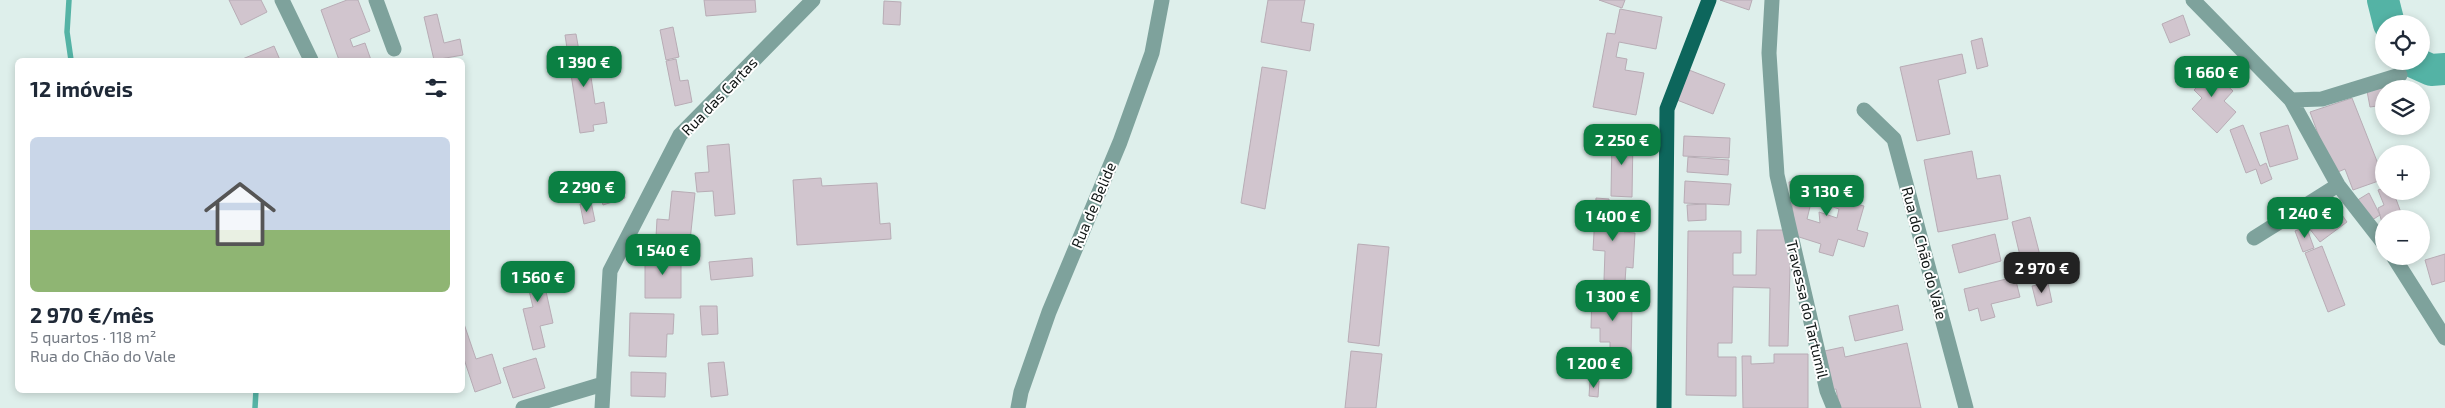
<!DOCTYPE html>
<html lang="pt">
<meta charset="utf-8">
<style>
:root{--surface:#fff;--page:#f2f2f3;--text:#1f2937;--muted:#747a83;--accent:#0b8043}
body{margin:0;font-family:"Exo 2",sans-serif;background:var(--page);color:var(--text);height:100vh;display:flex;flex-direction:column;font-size:19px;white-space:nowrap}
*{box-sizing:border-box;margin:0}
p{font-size:16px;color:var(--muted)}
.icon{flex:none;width:28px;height:28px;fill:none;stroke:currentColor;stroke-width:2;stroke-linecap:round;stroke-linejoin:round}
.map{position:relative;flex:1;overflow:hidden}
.sheet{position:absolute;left:15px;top:58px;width:450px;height:335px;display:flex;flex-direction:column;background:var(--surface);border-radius:8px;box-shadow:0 2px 8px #0003}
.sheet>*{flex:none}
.buttons{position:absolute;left:2375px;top:15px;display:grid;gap:10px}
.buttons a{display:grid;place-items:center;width:55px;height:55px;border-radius:50%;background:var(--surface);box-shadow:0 2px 8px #0003;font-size:25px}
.price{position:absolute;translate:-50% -42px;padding:0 11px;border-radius:10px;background:var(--accent);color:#fff;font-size:16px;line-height:32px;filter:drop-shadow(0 1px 2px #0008)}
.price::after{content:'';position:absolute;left:50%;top:30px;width:15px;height:11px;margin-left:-8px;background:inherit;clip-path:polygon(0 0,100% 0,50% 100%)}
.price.active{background:#222;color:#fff}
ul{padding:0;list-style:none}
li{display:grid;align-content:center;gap:10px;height:265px;padding:0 15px}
li span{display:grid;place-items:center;height:155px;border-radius:8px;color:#555}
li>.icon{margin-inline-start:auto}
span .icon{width:90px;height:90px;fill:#fffc;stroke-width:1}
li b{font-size:21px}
h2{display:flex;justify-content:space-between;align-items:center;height:60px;padding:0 15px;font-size:21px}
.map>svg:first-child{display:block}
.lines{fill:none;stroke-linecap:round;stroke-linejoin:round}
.stream{stroke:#54b3a5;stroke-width:5.5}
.river{stroke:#54b3a5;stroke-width:32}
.building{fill:#d1c5ce;stroke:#b8acb5}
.minor{stroke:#7ea29c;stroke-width:15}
.major{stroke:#0d665c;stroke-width:15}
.labels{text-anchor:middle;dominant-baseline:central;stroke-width:4;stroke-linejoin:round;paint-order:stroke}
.street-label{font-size:15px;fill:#101615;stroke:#fff}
</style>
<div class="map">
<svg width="2445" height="408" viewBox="0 0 2445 408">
<rect width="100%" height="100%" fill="#deefeb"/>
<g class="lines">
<path class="stream" d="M69,0l-2,32 4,28
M255,408l1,-18"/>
<path class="river" d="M2383,0l6,24
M2411,61l20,9 14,-1"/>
</g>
<path class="building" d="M229,0h32l6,12 -26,13z
M347,0h11l12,31 -20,8 3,8 12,-4 6,17h-32l-18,-50z
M704,0h51l1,12 -50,4z
M1268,0h37l-4,22 13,2 -4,27 -49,-9z
M1599,0h26l-3,8z
M1720,0h32l-3,10z
M884,1l17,1 -1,23 -17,-1z
M1620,9l42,8 -6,32 -37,-7 -3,15 11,2 -2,11 19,3 -8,42 -43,-8 14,-74 8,1z
M437,14l7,29 16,-4 3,16 -29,5 -10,-43z
M2183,15l7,20 -20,8 -8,-19z
M673,27l6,30 -13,3 -6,-30z
M576,34l3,17 8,-1 8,54 9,-2 3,21 -14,2 1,6 -14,2 -15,-98z
M1982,38l6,28 -11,3 -6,-28z
M274,46l6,14h-40z
M1962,54l4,19 -28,7 12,54 -33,7 -17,-74z
M676,59l4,22 8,-1 4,22 -17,4 -9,-45z
M2200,60l33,31 -9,10 12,11 -19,21 -25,-24 10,-11 -8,-8 8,-8 -12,-11z
M1262,67l25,4 -22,138 -24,-6z
M1689,70l36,14 -12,30 -36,-14z
M2411,82l1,7h-28v16l-14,2 -3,-16z
M2352,98l32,81 -31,11 -8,-21 -12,5 -23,-62z
M2243,125l17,41 6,-3 6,16 -11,5 -5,-15 -10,4 -16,-43z
M2288,125l10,34 -28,8 -10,-34z
M1612,136l21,1 -1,60 -21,-1z
M1684,136l46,2 -1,20 -46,-2z
M729,144l6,70 -20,2 -2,-25 -16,1 -2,-19 14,-1 -2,-26z
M1972,151l5,28 23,-4 8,44 -70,13 -14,-72z
M1688,157l41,3 -1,15 -41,-3z
M821,178l1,8 55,-3 3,41 10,-1 1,16 -94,6 -4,-65z
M1817,178l-10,41 13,4 -1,-11 18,6 2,-9 -9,-3 8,-24 18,5 -4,16 12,3 -7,24 11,3 -4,14 -26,-8 -5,17 -14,-4 2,-8 -25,-8 -7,-54z
M618,179l7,19 -22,7 -6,-19z
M1685,181l46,3 -2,21 -45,-2z
M581,185l4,11 -18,5 -3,-10z
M2384,188v3h9l10,27 -19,1 -2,4 -4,-15 6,-3 -6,-15z
M672,191l23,2 -5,48 -34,-4 1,-18 12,1z
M2369,193l11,22 -11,7 -13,-21z
M1596,198l13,1v9l7,1 -1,10h10l-1,13 11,1 -2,35 -7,-1 -1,15 -21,-2 1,-29 -12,-1z
M591,202l4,19 -11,3 -4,-20z
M2333,202l14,20 -27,20 -15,-19z
M1706,204v16l-18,1 -1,-16z
M2030,217l11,42 -19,5 -10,-42z
M2306,226l8,22 -11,4 -8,-21z
M1757,230h34l-3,116h-19l1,-58 -37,-1 -1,56h-14v14h18v39l-50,-1 2,-164h53v22h-8v22h23z
M1995,234l6,27 -42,12 -7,-28z
M1358,244l31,3 -10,99 -31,-4z
M2322,246l23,59 -17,7 -23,-59z
M645,254h36v44h-36z
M2445,254v27l-13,4 -7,-25z
M752,258l1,18 -42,4 -2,-18z
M553,263l3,12 -13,3 10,45 -13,3 5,21 -12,3 -10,-41 10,-2 -9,-37z
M2015,277l5,20 -29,7 4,13 -14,4 -3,-13 -9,3 -5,-22z
M2048,283l4,19 -15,4 -5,-20z
M1592,293l34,1 -1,12h7l-1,50 -21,-1v-13h-10v-14h-9z
M1898,305l5,25 -48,11 -6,-25z
M700,306h17l1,28 -16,1z
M630,313l44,1 -1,20h-6l-1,23 -37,-1z
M462,318l14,41 16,-5 9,29 -26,9 -13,-39z
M1907,343l14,65h-81l-4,-19 -7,1 -9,-38 23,-5 2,10z
M1351,351l31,3 -6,54h-31z
M1774,354h34v54h-65l-1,-52h9v8l23,-1z
M536,358l9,30 -32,10 -10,-30z
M724,362l4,33 -17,2 -3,-34z
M631,372l35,1 -1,24 -34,-1z
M1590,381h9l-1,16 -9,-1z"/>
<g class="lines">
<path class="minor" d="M282,0l29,60
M376,0l18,49
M1772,0l-3,53 8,122 50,216 7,17
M2193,0l98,100 47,85 46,59
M2291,100l31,-1 78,-24
M1864,110l30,29 72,269
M2254,238l84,-53
M2393,256l52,82
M523,408l80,-24
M602,408l8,-137 70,-136 133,-135
M1018,408l3,-16 28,-80 71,-170 32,-89 10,-53"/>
<path class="major" d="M1664,408l3,-299 42,-109"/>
</g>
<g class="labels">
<g class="street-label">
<text transform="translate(719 96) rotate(-46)">Rua das Cartas</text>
<text transform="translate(1093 205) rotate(-67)">Rua de Belide</text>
<text transform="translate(1925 253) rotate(75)">Rua do Chão do Vale</text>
<text transform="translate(1808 309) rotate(77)">Travessa do Tartumil</text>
</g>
</g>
</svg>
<div class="buttons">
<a><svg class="icon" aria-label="locate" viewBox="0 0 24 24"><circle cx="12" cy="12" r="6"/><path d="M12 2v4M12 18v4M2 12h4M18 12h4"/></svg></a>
<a><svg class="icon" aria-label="layers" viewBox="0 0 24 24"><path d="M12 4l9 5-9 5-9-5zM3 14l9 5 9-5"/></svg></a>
<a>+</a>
<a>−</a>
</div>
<b class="price" style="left:584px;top:88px">1 390 €</b>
<b class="price" style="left:2212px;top:98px">1 660 €</b>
<b class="price" style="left:1622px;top:166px">2 250 €</b>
<b class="price" style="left:587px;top:213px">2 290 €</b>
<b class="price" style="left:1827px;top:217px">3 130 €</b>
<b class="price" style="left:2305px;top:239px">1 240 €</b>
<b class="price" style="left:1613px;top:242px">1 400 €</b>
<b class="price" style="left:663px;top:276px">1 540 €</b>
<b class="price active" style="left:2042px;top:294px">2 970 €</b>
<b class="price" style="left:538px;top:303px">1 560 €</b>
<b class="price" style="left:1613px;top:322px">1 300 €</b>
<b class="price" style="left:1594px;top:389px">1 200 €</b>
<section class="sheet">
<h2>12 imóveis<svg class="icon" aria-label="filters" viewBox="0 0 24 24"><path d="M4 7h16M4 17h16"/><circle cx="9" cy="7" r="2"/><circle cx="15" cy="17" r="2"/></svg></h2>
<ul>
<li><span style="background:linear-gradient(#c9d6e8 60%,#8fb573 0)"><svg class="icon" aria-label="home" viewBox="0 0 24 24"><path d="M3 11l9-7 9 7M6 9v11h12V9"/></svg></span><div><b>2 970 €/mês</b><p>5 quartos · 118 m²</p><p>Rua do Chão do Vale</p></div></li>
</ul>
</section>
</div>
